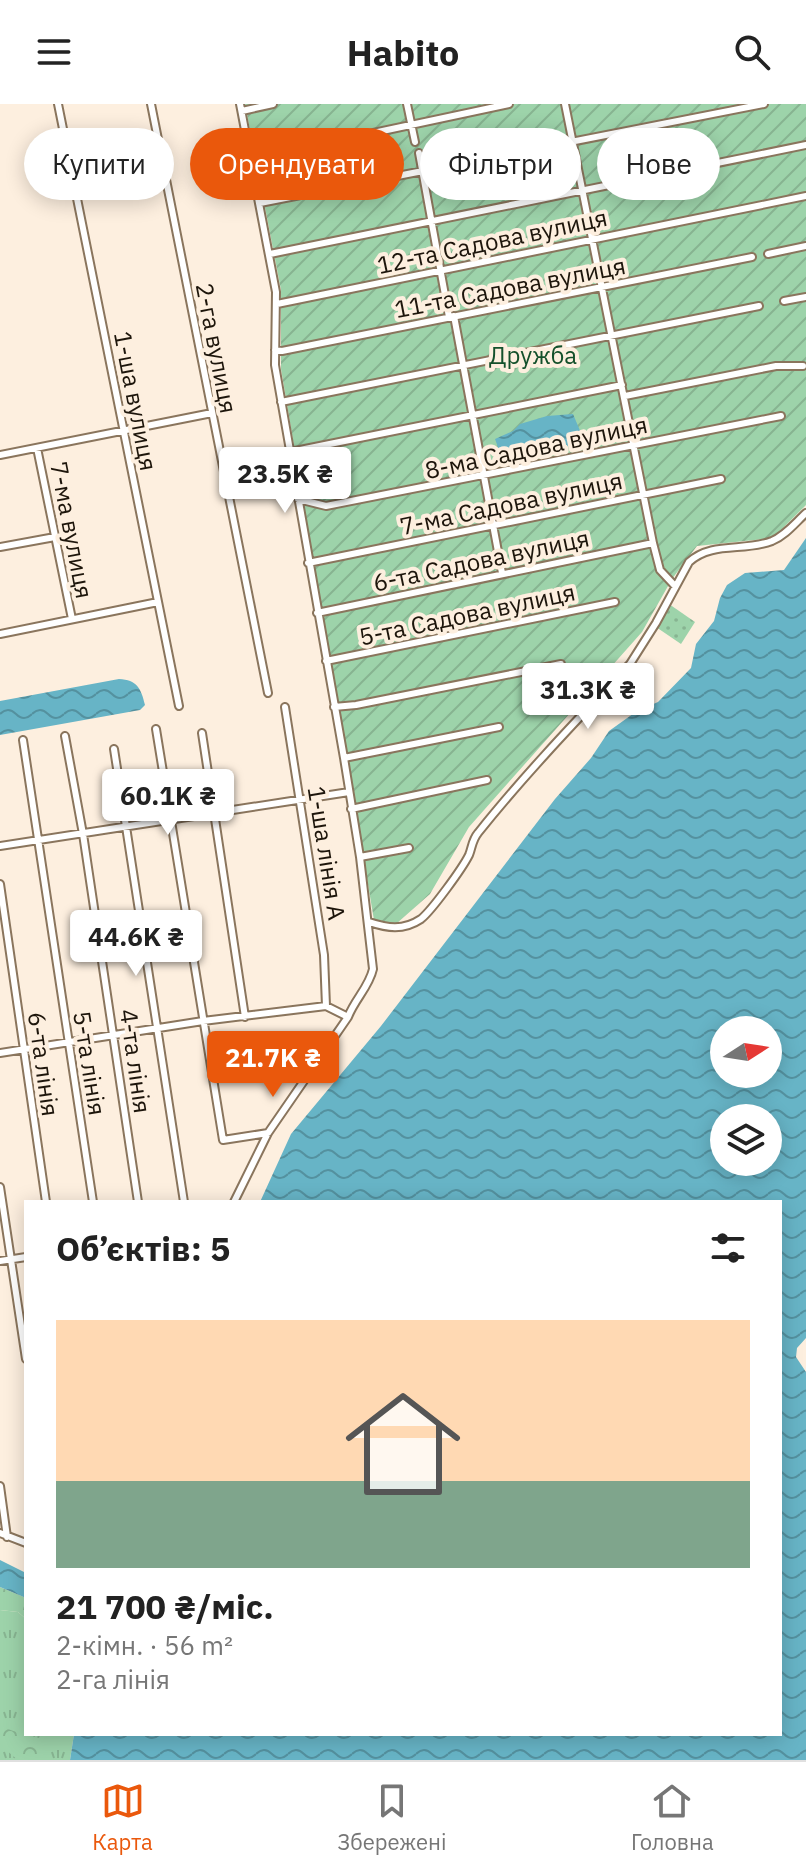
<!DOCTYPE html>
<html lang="uk">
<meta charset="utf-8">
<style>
:root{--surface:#fff;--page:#f6f6f6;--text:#222;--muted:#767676;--line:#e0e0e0;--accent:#ea580c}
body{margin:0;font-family:"IBM Plex Sans",sans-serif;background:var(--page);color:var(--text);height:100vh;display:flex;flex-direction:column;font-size:30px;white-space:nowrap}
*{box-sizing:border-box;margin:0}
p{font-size:26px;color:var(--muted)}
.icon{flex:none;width:44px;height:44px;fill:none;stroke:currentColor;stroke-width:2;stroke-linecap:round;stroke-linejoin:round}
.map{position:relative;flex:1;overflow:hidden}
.side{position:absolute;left:24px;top:1096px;width:758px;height:536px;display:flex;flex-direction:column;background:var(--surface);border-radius:0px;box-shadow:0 4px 20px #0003}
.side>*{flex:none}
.guide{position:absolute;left:24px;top:24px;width:758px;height:72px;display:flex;gap:16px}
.needle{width:52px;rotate:78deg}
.buttons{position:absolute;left:710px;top:912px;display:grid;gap:16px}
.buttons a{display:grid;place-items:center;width:72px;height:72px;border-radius:50%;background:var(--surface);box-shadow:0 4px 20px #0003;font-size:40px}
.price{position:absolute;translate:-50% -68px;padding:0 18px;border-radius:8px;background:#fff;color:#222;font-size:26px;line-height:52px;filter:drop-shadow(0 2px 4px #0008)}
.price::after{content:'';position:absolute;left:50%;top:48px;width:24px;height:18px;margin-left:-12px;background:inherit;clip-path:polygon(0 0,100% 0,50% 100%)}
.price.on{background:var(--accent);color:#fff}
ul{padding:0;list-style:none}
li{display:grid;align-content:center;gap:16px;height:424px;padding:0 32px}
li span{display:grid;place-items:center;height:248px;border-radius:0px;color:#555}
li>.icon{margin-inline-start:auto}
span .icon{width:144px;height:144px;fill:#fffc;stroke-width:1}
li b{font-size:34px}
h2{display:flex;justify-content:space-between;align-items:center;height:96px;padding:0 32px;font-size:34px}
.tag{padding:0 28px;border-radius:36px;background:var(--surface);box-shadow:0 4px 20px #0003;font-size:28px;line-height:72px}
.tag.on{background:var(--accent);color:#fff}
header{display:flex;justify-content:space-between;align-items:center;height:104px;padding:0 32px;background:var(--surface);font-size:36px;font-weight:800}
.tabs{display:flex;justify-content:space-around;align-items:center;height:112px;border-top:2px solid var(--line);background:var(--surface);font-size:22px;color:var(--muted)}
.tabs a{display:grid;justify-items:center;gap:4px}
.tabs .on{color:var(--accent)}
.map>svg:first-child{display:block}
.grass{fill:url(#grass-tufts)}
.forest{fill:url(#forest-crowns)}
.park{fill:url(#park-dots)}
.garden{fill:url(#garden-furrows)}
.water{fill:url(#water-waves);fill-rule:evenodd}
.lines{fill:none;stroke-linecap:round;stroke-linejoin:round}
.street-casing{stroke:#8a755d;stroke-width:10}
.street{stroke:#fff;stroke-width:6}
.labels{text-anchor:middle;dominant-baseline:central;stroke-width:8;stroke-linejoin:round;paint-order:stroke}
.street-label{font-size:24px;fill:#1d150b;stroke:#fdefdf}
.park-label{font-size:24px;fill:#14502b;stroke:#fdefdf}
</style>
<header><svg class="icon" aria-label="menu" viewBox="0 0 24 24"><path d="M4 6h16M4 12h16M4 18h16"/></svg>Habito<svg class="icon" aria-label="search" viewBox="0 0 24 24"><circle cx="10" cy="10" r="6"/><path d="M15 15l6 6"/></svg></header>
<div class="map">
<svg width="806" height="1656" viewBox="0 0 806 1656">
<defs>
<pattern id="grass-tufts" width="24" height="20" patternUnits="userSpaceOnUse" patternTransform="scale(2)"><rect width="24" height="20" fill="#9dd3aa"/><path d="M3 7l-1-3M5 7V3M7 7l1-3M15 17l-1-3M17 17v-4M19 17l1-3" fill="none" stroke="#87b491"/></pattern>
<pattern id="forest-crowns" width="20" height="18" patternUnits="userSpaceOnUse" patternTransform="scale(2)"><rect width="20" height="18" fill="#9dd3aa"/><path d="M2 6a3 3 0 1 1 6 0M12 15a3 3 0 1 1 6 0" fill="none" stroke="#87b491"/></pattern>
<pattern id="park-dots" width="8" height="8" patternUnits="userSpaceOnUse" patternTransform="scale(2)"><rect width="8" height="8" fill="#9dd3aa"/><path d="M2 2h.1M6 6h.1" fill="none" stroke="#87b491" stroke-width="1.8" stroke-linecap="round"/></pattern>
<pattern id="garden-furrows" width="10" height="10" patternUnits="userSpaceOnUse" patternTransform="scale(2)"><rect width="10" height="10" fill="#9dd3aa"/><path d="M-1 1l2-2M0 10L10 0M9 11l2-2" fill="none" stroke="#87b491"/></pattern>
<pattern id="water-waves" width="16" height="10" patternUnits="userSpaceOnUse" patternTransform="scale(2)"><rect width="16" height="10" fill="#67b4c6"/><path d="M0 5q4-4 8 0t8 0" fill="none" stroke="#54919f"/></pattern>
</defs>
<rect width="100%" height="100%" fill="#fdefdf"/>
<path class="grass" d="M0,1506l18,2 8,7v115h48l-4,26h-70z"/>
<path class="forest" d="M0,1483l26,11v21l-8,-7 -18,-2z
M8,1625c14,6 30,6 43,15v16h-33l-18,-15v-15z"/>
<path class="park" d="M669,500l26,18 -14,22 -25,-17z"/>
<path class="garden" d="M245,0h561v401l-33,33 -76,8 -25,33 -30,53 -173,195 -39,67 -34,30 -22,-4 -93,-551v-79z"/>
<path class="water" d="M573,310l8,19 -17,17 -22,-4 -7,13 -10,4 -7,-10h-18l-5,-14 18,-8 7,-7 27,-8z
M806,434v800l-9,10 -1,9 10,15v388h-736l4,-26h706v-532h-520l31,-68 90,-108 174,-227 36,-41 18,-27 28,-20 21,-9 33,-34 5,-24 18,-23 6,-23 7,-13 18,-12 39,-3zM768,926v44h-44v-44zM768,1014v44h-44v-44z
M119,575c18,1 22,9 26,26l-5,5 -140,25v-34z
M0,1456l26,13v25l-26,-11z"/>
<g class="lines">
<defs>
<path id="street" d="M58,0l121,602
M151,0l117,589
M407,0l8,38
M565,0l88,439 7,27 15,16
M242,7l31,-7
M419,49l30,164 5,-1 48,257
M251,55l258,-55
M260,99l504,-99
M270,150l536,-109
M768,150l38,-8
M784,197l22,-4
M277,200l529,-108
M275,246l7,1 470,-94
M625,292l151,-30h27
M281,298l478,-96
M37,344l35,171
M290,348l332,-67
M0,351l212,-42
M298,395l28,7 455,-90
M0,443l55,-10
M308,459l413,-84
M317,509l336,-70
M0,530l158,-32
M326,557l289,-59
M285,603l39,248 2,51
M334,603l22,-2 205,-41
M156,625l67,411 45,-7
M202,629l43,284
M65,632l18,98 55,368
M23,636l70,462
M114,645l70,453
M344,654l155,-31
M351,705l136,-29
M0,742l349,-54
M360,753l49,-9
M0,780l46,318
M369,818c18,6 34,9 52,-3 11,-9 41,-50 48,-64 3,-7 3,-15 9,-22 47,-59 100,-114 152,-169l26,-41 33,-61c23,-21 55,-10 83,-21 14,-6 23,-18 34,-28
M0,949l203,-32 123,-15 22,11
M0,1083l26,172
M234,1098l34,-69 80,-116c7,-18 21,-30 25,-48l-13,-112 -16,-99 -69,-393 1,-73 -36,-188
M0,1157l26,-4
M0,1382l7,51
M0,1429l26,10"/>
</defs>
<use href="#street" class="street-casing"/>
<use href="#street" class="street"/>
</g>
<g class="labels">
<g class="street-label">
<text transform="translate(492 137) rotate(-12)">12-та Садова вулиця</text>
<text transform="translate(510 183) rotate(-11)">11-та Садова вулиця</text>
<text transform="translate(217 244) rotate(79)">2-га вулиця</text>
<text transform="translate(136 297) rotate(79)">1-ша вулиця</text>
<text transform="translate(536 343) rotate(-12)">8-ма Садова вулиця</text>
<text transform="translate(511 399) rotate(-12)">7-ма Садова вулиця</text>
<text transform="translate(72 426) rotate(79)">7-ма вулиця</text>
<text transform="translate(481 456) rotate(-12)">6-та Садова вулиця</text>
<text transform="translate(467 510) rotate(-12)">5-та Садова вулиця</text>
<text transform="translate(327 749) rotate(81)">1-ша лінія А</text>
<text transform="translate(136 957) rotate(82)">4-та лінія</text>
<text transform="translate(90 959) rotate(81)">5-та лінія</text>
<text transform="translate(44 960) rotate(82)">6-та лінія</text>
</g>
<g class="park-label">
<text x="533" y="251">Дружба</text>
</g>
</g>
</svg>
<div class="buttons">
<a><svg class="needle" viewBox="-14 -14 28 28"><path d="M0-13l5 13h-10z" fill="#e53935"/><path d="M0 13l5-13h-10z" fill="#767676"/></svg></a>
<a><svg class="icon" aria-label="layers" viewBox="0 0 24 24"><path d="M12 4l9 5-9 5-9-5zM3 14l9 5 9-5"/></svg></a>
</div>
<b class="price" style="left:285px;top:411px">23.5K ₴</b>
<b class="price" style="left:588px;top:627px">31.3K ₴</b>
<b class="price" style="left:168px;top:733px">60.1K ₴</b>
<b class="price" style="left:136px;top:874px">44.6K ₴</b>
<b class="price on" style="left:273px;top:995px">21.7K ₴</b>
<div class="guide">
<a class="tag">Купити</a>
<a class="tag on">Орендувати</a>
<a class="tag">Фільтри</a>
<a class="tag">Нове</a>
</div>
<section class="side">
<h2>Об’єктів: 5<svg class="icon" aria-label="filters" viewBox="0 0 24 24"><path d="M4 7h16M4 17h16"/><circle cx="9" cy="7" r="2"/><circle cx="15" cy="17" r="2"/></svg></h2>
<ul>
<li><span style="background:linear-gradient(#ffd9b3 65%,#7fa58c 0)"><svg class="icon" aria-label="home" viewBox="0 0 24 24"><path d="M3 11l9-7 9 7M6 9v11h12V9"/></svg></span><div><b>21 700 ₴/міс.</b><p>2-кімн. · 56 m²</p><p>2-га лінія</p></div></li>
</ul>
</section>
</div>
<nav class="tabs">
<a class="on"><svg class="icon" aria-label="map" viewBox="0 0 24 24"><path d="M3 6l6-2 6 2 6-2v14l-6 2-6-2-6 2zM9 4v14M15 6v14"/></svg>Карта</a>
<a><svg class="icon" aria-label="saved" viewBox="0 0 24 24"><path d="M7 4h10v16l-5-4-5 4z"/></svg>Збережені</a>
<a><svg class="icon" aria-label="home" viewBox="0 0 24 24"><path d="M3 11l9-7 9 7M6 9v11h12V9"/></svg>Головна</a>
</nav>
